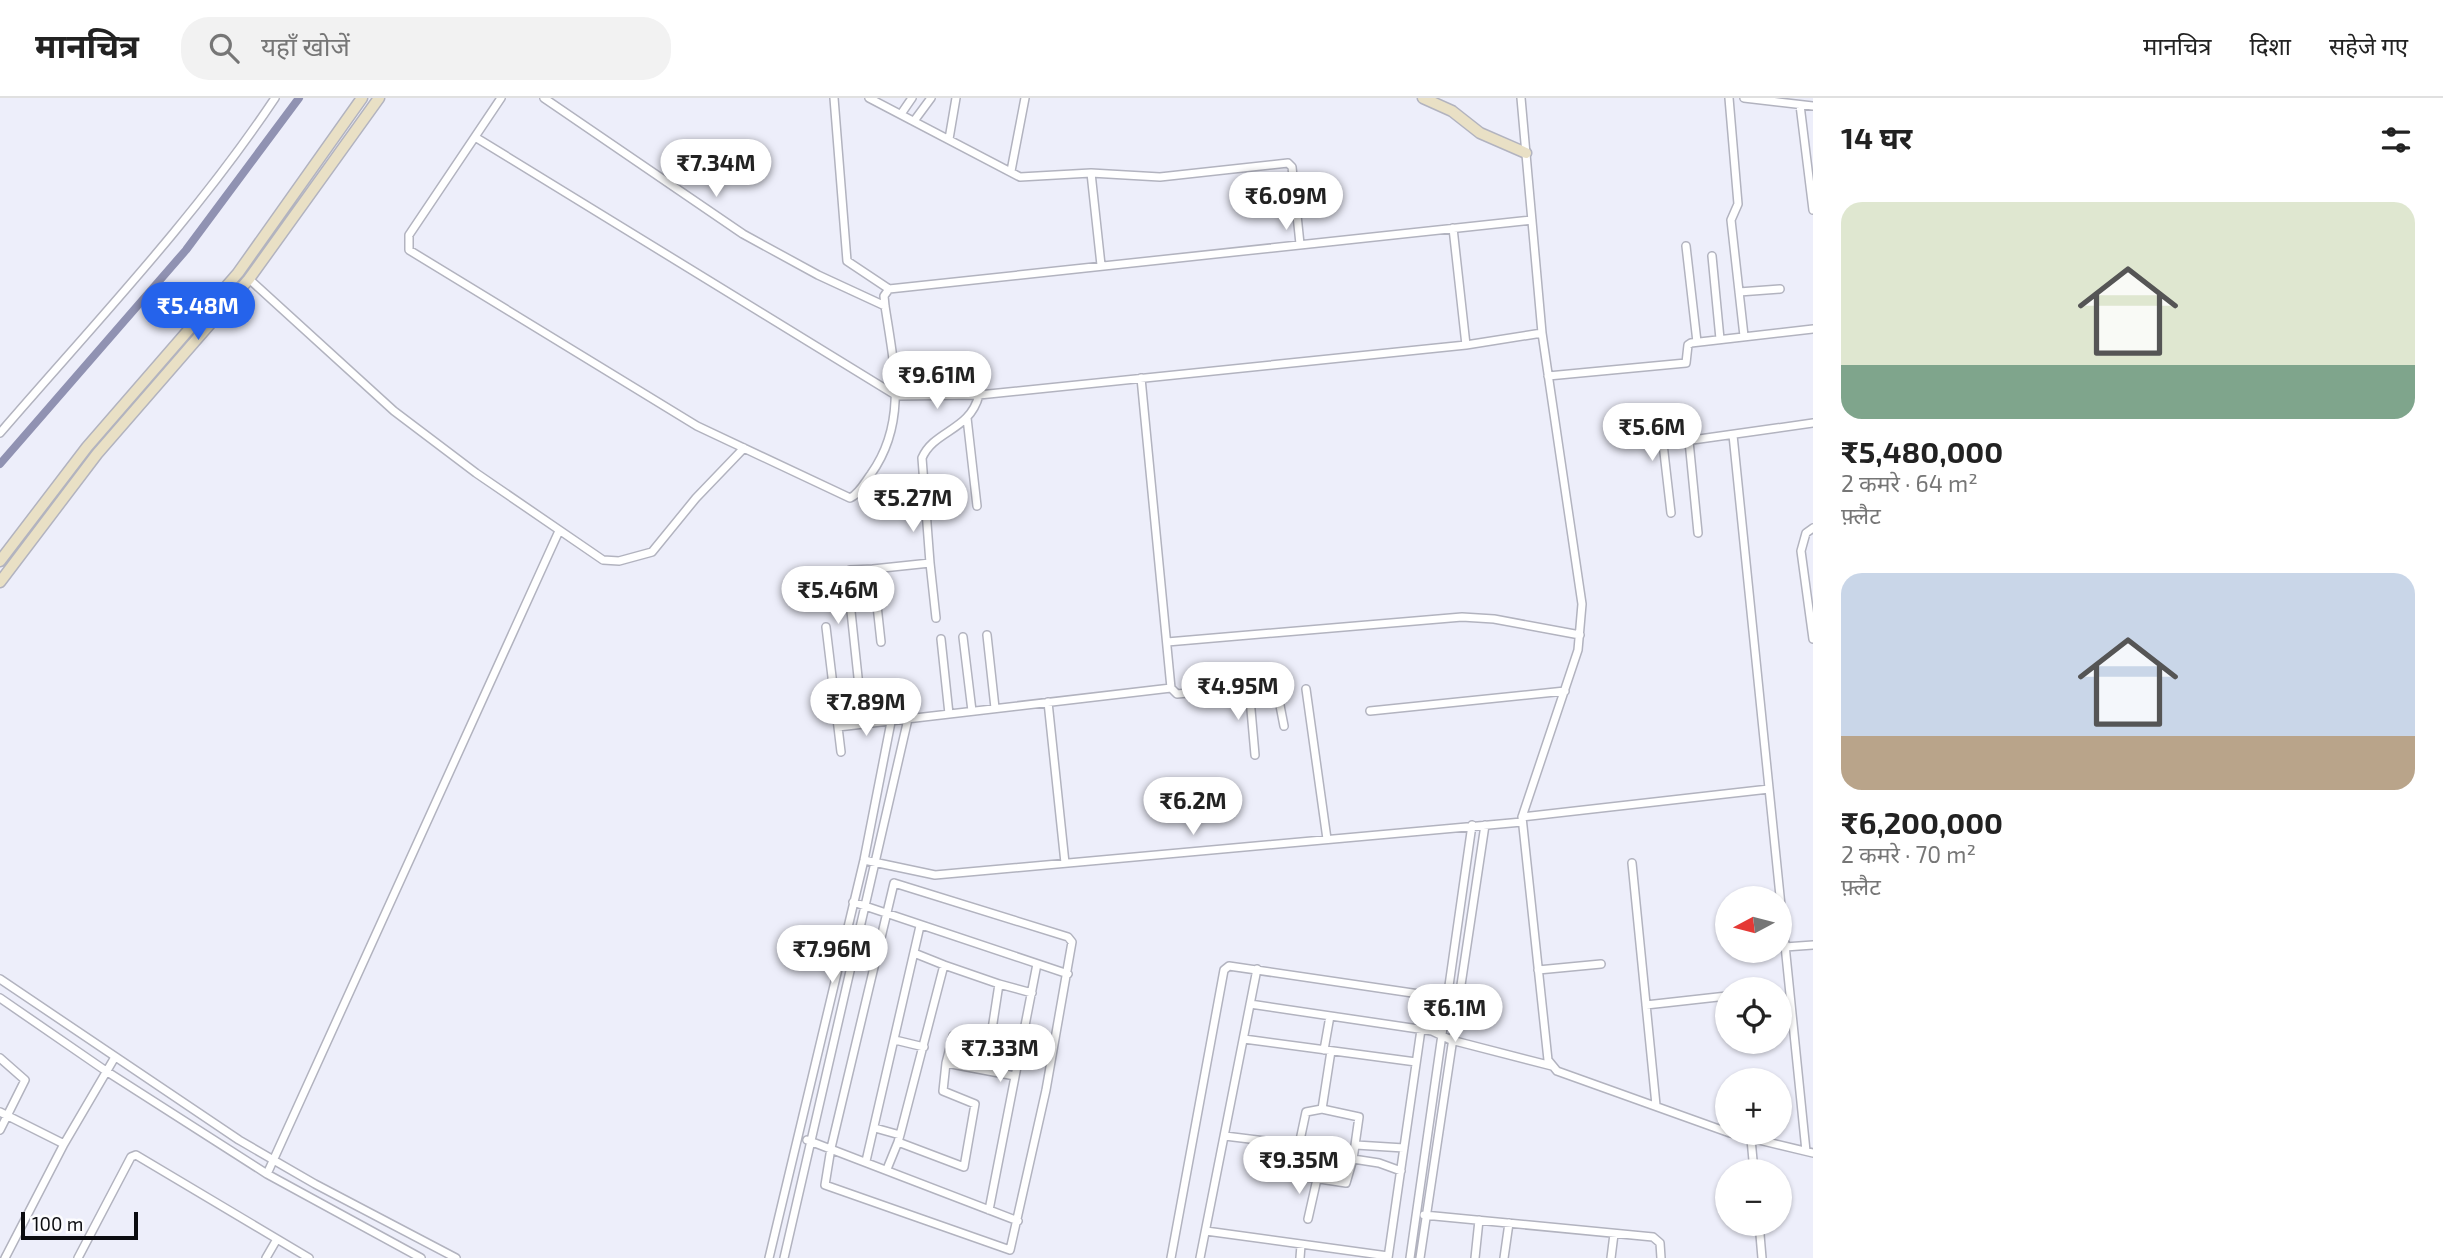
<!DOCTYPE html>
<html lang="hi">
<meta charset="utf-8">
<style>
:root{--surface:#fff;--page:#f2f2f2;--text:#222;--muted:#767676;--line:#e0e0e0;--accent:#2563eb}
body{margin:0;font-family:"Exo 2","Noto Sans Devanagari",sans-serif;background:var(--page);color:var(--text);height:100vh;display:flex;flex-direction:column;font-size:26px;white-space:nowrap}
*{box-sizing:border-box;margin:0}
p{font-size:23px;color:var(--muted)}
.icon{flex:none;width:38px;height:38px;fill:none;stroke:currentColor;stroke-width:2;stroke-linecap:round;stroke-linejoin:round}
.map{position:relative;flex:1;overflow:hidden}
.sheet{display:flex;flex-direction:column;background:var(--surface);width:630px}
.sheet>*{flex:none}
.needle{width:46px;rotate:263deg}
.tools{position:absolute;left:1715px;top:788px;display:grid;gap:14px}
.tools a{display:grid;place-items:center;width:77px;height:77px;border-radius:50%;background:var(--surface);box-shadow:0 2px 5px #0004;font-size:35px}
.scale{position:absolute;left:21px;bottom:18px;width:117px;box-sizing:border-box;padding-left:7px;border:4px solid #0b0c10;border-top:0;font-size:19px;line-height:24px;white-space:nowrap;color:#0b0c10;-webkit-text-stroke:5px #fcfcfe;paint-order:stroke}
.price{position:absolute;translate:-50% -60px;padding:0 16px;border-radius:24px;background:#fff;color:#222;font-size:23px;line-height:46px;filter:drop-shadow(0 2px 4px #0008)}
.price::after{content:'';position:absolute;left:50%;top:42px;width:21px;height:16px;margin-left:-10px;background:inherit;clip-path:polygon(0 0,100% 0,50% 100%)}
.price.on{background:var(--accent);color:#fff}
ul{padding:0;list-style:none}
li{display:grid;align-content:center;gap:14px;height:371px;padding:0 28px}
li span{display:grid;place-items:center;height:217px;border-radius:21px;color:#555}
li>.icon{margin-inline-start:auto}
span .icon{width:126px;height:126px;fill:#fffc;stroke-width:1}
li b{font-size:30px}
h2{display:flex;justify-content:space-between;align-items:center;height:84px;padding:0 28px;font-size:30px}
header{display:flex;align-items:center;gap:42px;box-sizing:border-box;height:98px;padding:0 35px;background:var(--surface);border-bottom:2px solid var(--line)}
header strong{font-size:33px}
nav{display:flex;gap:38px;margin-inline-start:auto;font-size:24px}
.search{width:490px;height:63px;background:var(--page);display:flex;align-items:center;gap:18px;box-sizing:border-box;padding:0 24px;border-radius:28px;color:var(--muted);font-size:26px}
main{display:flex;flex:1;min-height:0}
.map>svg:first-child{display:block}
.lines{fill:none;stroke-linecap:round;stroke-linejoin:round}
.canal{stroke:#9092b2;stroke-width:8}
.street-casing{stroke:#b2b3bf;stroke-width:10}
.secondary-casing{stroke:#b2b3bf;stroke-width:13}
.street{stroke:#fff;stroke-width:7}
.secondary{stroke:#e9e0c5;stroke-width:10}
</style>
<header>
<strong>मानचित्र</strong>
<div class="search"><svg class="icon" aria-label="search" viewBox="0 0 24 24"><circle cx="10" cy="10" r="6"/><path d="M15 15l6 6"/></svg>यहाँ खोजें</div>
<nav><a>मानचित्र</a><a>दिशा</a><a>सहेजे गए</a></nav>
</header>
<main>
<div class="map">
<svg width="1813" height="1160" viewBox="0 0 1813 1160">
<rect width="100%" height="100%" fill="#edeefa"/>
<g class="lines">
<path class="canal" d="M0,366l186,-214 113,-152"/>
<defs>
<path id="street" d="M501,0l-92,137v15l288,176 153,72c9,-4 15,-16 21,-24 37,-52 23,-109 14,-168l-1,-10 5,-7 643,-69
M544,0l199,136 75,41 67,31
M834,0l13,163 42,28
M869,0l151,79 71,-4 10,92
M1521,0l21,235 40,271 -4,46 -56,167 26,243 9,11 173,62 83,20
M1729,0l9,106 -7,16 13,116
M1744,0l69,8
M1800,7l13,105
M901,16l11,-16
M914,23l17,-23
M475,39l422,259 82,-1
M949,41l7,-41
M1011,73l14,-73
M1091,75l69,4 128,-14 4,4 8,77
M1686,148l11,96
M1712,158l8,83
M249,181l145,132 82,62 127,87 16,1 33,-9 44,-54 48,-50
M1739,194l41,-3
M1466,247l76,-12
M1548,278l138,-13 2,-18 3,-2 122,-14
M1659,311l12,104
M967,320l10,88
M0,335c94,-109 195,-215 275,-335
M1733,337l73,716
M1689,343l9,92
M1664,346l149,-21
M1813,430l-7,5 -5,18 12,88
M930,465l6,55
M826,529l15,125
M987,537l8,73
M963,539l9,74
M941,541l8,75
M881,544l-8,-73 57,-6 -8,-105c12,-28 48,-27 57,-63l487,-50 -13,-117
M1167,544l295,-25 32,2 86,16
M1249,589l6,68
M1171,590l6,6 99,-9 8,41
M1306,591l21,150
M1048,604l17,161
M1370,613l195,-20
M863,626l-16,-150 3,-4 23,-1
M838,629l333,-39 -30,-310
M1522,719l247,-28
M864,762l71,15 587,-53
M1632,765l24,242
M894,785l174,54 4,5 -26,148 -36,160 -185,-65 6,-37z
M853,804l215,72
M1785,849l28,-2
M914,855l30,12
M1538,872l63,-6
M0,881l239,161 76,44 141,74
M999,886l33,9
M0,900l106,73 161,103 154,84
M1250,906l182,27 19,9 101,26
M1646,907l81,-9
M1244,941l172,23
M895,942l29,7
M1324,952l6,-34
M1331,953l-9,58 37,8 -6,42
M0,960l25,22 -25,50
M0,1014l64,32
M875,1030l25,7 44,-170 55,19 -8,52 -11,3 -27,-3 -7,27 69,13
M900,1037l-2,7 66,25 11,-63 -32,-13 3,-28
M1225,1038l74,9 1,31 46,7 7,-24 26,4 22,8
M1751,1041l3,32
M807,1042l211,81
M1299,1047l7,-33 16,-3
M1356,1047l48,3
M866,1063l54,-235
M887,1071l11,-27
M267,1076l292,-643
M989,1112l48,-246
M1424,1117l229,22 7,6 1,15
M1308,1121l9,-40
M1759,1125l3,35
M1206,1133l182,25
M5,1160l59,-114 51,-87
M78,1160l53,-101 5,-2 173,103
M266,1160l11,-19
M769,1160l95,-398 27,-138
M784,1160l124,-539
M1171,1160l53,-288 5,-4 197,29 -38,263
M1200,1160l57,-289
M1300,1160l1,-13
M1410,1160l62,-433
M1420,1160l65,-433
M1475,1160l4,-38
M1504,1160l5,-35
M1611,1160l3,-24"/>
<path id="secondary" d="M1423,0l29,13 28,22 46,20
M0,463l87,-114 151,-174 124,-175
M0,484l97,-128 152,-175 130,-181"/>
</defs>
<use href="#street" class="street-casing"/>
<use href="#secondary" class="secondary-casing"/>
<use href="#street" class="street"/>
<use href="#secondary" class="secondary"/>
</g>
</svg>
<div class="tools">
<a><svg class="needle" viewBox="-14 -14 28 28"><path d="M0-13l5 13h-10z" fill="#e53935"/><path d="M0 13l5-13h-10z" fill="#767676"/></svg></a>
<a><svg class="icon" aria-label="locate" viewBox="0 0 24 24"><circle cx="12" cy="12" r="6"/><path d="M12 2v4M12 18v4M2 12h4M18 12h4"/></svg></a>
<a>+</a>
<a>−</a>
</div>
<div class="scale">100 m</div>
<b class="price" style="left:716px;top:101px">₹7.34M</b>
<b class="price" style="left:1286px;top:134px">₹6.09M</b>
<b class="price on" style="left:198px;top:244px">₹5.48M</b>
<b class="price" style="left:937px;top:313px">₹9.61M</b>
<b class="price" style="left:1652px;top:365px">₹5.6M</b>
<b class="price" style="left:913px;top:436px">₹5.27M</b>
<b class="price" style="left:838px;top:528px">₹5.46M</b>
<b class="price" style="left:1238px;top:624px">₹4.95M</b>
<b class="price" style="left:866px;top:640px">₹7.89M</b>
<b class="price" style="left:1193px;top:739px">₹6.2M</b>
<b class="price" style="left:832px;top:887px">₹7.96M</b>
<b class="price" style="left:1455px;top:946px">₹6.1M</b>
<b class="price" style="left:1000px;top:986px">₹7.33M</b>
<b class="price" style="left:1299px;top:1098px">₹9.35M</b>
</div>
<section class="sheet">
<h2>14 घर<svg class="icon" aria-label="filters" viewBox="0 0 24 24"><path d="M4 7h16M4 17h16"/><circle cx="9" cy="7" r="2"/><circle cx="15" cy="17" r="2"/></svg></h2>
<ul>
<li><span style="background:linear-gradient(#dfe7d0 75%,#7fa58c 0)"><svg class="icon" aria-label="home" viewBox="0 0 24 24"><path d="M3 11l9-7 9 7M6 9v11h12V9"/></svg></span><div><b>₹5,480,000</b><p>2 कमरे · 64 m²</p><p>फ़्लैट</p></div></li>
<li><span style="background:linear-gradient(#c9d6e8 75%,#b9a48a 0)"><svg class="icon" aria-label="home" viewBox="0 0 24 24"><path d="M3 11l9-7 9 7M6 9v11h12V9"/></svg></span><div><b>₹6,200,000</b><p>2 कमरे · 70 m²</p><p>फ़्लैट</p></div></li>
</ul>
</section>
</main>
